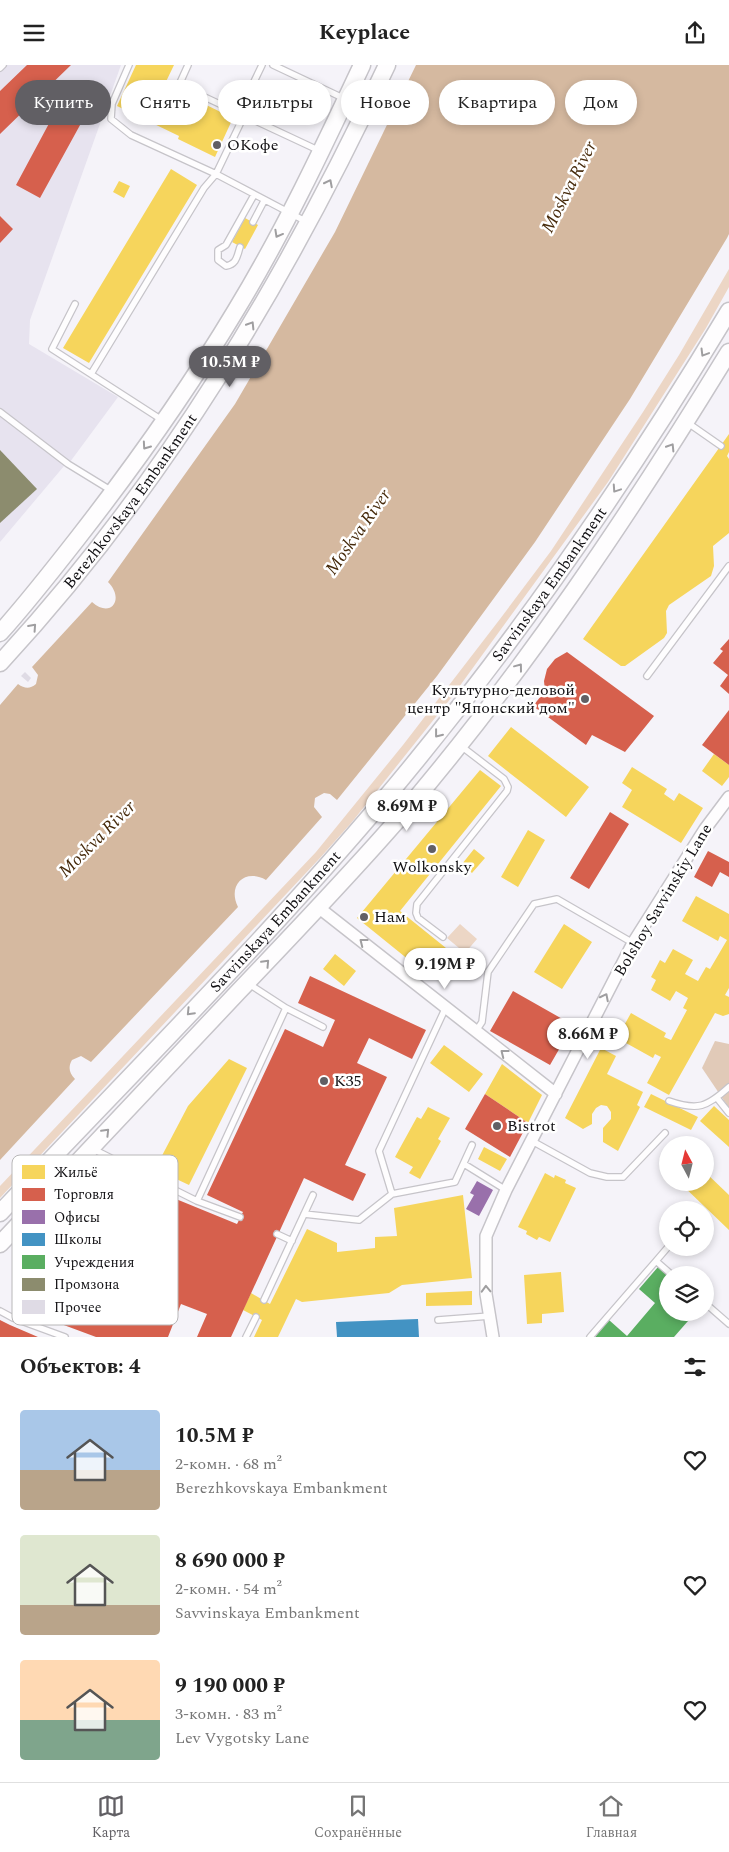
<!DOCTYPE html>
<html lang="ru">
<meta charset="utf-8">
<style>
:root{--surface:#fff;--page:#f2f2f2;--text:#222;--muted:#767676;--line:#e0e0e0;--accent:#615f64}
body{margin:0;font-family:Spectral,serif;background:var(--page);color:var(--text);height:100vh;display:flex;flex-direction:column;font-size:19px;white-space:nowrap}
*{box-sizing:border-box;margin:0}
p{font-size:16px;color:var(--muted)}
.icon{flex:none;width:28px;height:28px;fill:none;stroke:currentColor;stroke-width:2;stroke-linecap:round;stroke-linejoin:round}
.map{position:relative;height:1272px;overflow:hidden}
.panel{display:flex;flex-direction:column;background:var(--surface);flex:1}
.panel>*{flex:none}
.top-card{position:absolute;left:15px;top:15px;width:700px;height:45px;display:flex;gap:10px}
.needle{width:32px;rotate:353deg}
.controls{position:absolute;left:659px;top:1071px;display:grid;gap:10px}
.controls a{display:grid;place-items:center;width:55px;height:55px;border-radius:50%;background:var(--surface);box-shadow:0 2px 8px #0003;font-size:25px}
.price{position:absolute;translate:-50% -42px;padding:0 11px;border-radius:18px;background:#fff;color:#222;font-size:16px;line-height:32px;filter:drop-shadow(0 1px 2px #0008)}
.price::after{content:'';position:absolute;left:50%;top:30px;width:15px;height:11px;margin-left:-8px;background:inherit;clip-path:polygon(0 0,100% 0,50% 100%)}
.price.on{background:var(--accent);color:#fff}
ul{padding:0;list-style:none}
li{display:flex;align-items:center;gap:15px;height:125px;padding:0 20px}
li span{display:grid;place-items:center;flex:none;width:140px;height:100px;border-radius:5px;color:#555}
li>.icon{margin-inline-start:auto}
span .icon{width:60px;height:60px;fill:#fffc;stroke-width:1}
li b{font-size:21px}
h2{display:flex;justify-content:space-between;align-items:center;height:60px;padding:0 20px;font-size:21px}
.tag{padding:0 18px;border-radius:22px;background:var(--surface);box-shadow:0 2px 8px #0003;font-size:18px;line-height:45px}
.tag.on{background:var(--accent);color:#fff}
header{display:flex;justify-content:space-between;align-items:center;height:65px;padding:0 20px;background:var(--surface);font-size:22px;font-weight:700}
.tabs{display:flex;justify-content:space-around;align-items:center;height:70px;border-top:1px solid var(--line);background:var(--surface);font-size:14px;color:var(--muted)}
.tabs a{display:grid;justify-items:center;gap:2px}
.tabs .on{color:var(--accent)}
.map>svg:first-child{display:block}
.built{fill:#e7e3ef}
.green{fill:#ecd6c5}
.forest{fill:#e1cab8}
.water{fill:#d5b9a0}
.homes{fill:#f6d55c}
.shops{fill:#d6604d}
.offices{fill:#9970ab}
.schools{fill:#4393c3}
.public{fill:#5aae61}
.industry{fill:#8c8c6e}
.building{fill:#dfdbe5}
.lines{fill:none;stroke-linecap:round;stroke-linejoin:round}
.service-casing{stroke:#c6c4c9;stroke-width:8}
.minor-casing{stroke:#c6c4c9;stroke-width:14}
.secondary-casing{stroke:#c6c4c9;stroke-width:19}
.service{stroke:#fefdfe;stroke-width:5.5}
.minor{stroke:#fefdfe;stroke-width:11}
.secondary{stroke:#fefdfe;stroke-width:16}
.oneway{stroke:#9f9ea0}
.poi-dot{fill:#615f64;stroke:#fff;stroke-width:2}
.labels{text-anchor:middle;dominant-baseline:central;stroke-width:5;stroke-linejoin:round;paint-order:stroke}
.poi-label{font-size:16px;fill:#111013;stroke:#fff;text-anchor:start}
.street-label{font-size:16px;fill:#111013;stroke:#fff}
.water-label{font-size:18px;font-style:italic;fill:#462a0b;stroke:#fff}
.key{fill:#fff;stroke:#b8b7b8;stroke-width:1}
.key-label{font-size:14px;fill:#111013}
</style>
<header><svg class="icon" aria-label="menu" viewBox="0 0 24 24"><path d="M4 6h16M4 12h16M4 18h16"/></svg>Keyplace<svg class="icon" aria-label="share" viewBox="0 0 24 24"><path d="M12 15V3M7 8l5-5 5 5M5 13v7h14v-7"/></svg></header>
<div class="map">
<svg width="729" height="1272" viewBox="0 0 729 1272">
<rect width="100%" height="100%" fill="#f5f3f9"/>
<path class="built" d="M0,0h121l-91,255 -1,24 89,53 -51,69h-3l-64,76z"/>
<path class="green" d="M729,204v18l-23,41 -98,154 -157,216 -99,124 -32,36 -320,340v-12l316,-334 87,-107 97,-126 51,-68 92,-139 36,-57z
M460,859l17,15 -12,14 -18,-15z"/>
<path class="forest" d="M715,976l14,3v64l-27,-40z"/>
<path class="water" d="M416,0h313v169l-2,4 -97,161 -95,143 -98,134 -100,124 -7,-6 -6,-1 -9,5 -1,9 8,10 -56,63c-21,-12 -39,5 -28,27l-147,155 -10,-6 -9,4c-4,7 -3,13 3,19l-75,81v-455l18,-21c7,5 12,5 18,0l2,-9 -6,-8 60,-65c19,17 33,-3 16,-20l127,-178 100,-172z"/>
<path class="homes" d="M136,0h38l-12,25 32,15 2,-5 37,18 -18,39 -37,-18 1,-3 -62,-30z
M171,104l26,16 -108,178 -26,-15z
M119,116l11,5 -6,12 -11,-6z
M245,153l13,7 -13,24 -13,-7z
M729,369v18l-2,4 2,3v74l-16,13 1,20 -3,10 -42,29 -3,6 1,22 -3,5 -39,28h-4l-38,-27z
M511,662l78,60 -23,30 -78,-61z
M714,689l15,11v12l-7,9 -20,-15z
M632,702l35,22 -3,5 10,7 5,-8 24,15 -22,35 -59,-36 10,-17 -10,-7z
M480,705l21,16 -101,125 46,37 -21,25 -68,-55z
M528,765l17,10 -27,47 -17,-10z
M474,784l11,9 -13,15 -10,-9z
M696,831l33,18v74l-4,7 4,2v17l-6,2 -8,-3 -46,82 -22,-12 14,-26 -6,-3 -2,4 -36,-20 14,-25 35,20 -2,4 7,3 16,-30 -4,-2 5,-10 -12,-7 -6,10 -19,-11 5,-10 -5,-3 9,-17 5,3 8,-14 20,11 -8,14 13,7 8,-14 4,2 17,-29 -7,-4 -2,5 -36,-20z
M564,859l28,18 -30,47 -28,-17z
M335,889l21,17 -12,15 -21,-17z
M444,980l39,29 -14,18 -39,-29z
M601,983l15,8 -9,18 36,18 -6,13 3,2 -22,44 -15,-9v-14l8,-9v-7l-4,-6 -6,-1 -5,3 -4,6v10l-9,5 -18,-11z
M229,994l18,9 -58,117 -34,-16 33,-63z
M502,999l40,31 -14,28 -43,-29z
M651,1029l47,23 -7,13 -47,-23z
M714,1041l15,14v27l-29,-26z
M428,1042l22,11 -12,21 3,2 -21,38 -11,-6 4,-6 -18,-10 22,-40 4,2z
M484,1082l23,12 -7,12 -22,-12z
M705,1107l24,23v35l-49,-47h25z
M545,1108l9,5 1,-3 11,5 -1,3 11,5 -26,54 -11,-5 -2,3 -11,-6 1,-3 -9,-4z
M463,1130l9,83 -70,7 -13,8 -87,9 -6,-3 -18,38h-24l8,-17 -19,-10 8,-17 19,11 37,-75 30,14v9l38,-4v-11l22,-1 -3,-28z
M561,1207l3,40 -22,2v9l-15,1 -3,-49z
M472,1226v14l-46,1v-13z"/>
<path class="shops" d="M27,0h44l-71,69v-43z
M60,38l25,13 -45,82 -24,-13z
M0,151l13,13 -13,14z
M729,574v55l-9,-8 8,-11 -15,-12 10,-12 -3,-2z
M567,587l87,64 -29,36 -33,-17 -6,10 -53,-39 12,-15 -1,-10 3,-12 8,-10z
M729,645v55l-27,-20z
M610,747l19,12 -40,65 -19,-11z
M708,786l21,11v15l-9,-5 -8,15 -18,-10z
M310,911l116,54 -14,29 -43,-21 -12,25 30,14 -42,88 21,9 -13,27 -49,-23 -73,159h-34l10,-23 -26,-10 -13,33h-72l-78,-29 34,-83 15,7 12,-23 5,3 23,-42 44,25 3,-5 83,34 6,-12 -36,-17 78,-166 38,18 12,-27 -37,-17z
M513,926l60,34 -23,40 -60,-34z
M485,1029l43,29 -18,34 -45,-28z
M0,1255l10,5 28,12h-38z"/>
<path class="offices" d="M477,1116l16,9 -14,26 -13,-7 8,-14 -4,-2z"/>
<path class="schools" d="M418,1254l1,18h-82l-1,-15z"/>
<path class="public" d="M658,1202l10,8v38h27l-21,24h-79l14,-17 18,16 28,-33 -16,-14z"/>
<path class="industry" d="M0,385l37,39 -37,34z"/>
<path class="building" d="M25,607l6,6 -3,4 -7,-6z"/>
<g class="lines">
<defs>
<path id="service" d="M129,0l-17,39 -1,15 20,16 85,39 91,48
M188,0l-9,20 141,66
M273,0l70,33
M0,3l3,-3
M253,157l11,-21
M240,182c-3,9 -3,17 -14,19l-8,-6v-10l8,-5 28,-50
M75,239l-23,45 110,71
M91,309l113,-186 12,-14 24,-50 -1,-11 23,-48
M0,347l68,52 44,27
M688,358l33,23
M647,611l82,-110
M443,872l-25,-19 -2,-5 1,-9 90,-113 1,-4 -4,-8 -43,-33
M286,943l37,19
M476,966l6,-9 6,-50 46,-68 23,-5 76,44
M717,1033l12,15
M669,1036c29,10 38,6 60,-14
M532,1076l58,32 17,4h16l42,-44
M93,1084l104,52 43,16
M464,1099l42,26
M392,1129l-13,-43 67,-144
M197,1136l89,-193 -37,-24
M304,1149l55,6 33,-26 63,-12 17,-37
M277,1169l15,7
M656,1196l12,-14
M264,1235l49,-105
M705,1238l24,21
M0,1246l13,7 52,19
M438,1255l52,-4
M246,1272l10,-20
M590,1272l66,-76 16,14"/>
<path id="minor" d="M318,842l238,187
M493,1272l-7,-43v-58l20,-46 127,-247 72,-114 24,-32"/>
<g id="secondary">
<path d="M0,568c27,-30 52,-62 77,-94 57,-73 111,-149 159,-229 48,-79 87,-162 126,-245"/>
<path id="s1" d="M0,598c163,-176 286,-382 387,-598"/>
<path id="s2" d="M0,1148c128,-136 261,-268 382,-411 129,-153 244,-319 347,-491"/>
<path d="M0,1179c80,-84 160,-169 239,-253 55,-58 110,-115 162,-175 123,-144 229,-302 328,-464"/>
</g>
</defs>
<use href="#service" class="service-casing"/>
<use href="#minor" class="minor-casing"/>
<use href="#secondary" class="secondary-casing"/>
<use href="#service" class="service"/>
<use href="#minor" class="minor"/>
<use href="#secondary" class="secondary"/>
</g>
<defs><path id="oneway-chevron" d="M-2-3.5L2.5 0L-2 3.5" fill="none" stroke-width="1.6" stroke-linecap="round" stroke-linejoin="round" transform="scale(1.25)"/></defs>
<g class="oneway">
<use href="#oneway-chevron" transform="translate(329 118) rotate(-63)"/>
<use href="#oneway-chevron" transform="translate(278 169) rotate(119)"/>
<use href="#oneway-chevron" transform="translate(251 260) rotate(-58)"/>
<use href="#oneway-chevron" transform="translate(704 288) rotate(121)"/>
<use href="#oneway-chevron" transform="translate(146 381) rotate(125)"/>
<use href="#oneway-chevron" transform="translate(671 382) rotate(-58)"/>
<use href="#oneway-chevron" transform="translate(616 424) rotate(124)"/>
<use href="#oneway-chevron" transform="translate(33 562) rotate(-48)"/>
<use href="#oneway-chevron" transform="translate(519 602) rotate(-53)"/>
<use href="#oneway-chevron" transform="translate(438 669) rotate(128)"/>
<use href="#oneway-chevron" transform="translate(363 877) rotate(-142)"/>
<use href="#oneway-chevron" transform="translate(266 898) rotate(-47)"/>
<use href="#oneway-chevron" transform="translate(605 932) rotate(-63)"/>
<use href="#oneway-chevron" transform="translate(190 947) rotate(134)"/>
<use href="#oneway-chevron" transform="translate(504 988) rotate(-142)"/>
<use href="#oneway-chevron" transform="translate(106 1067) rotate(-46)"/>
<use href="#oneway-chevron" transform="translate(486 1224) rotate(-92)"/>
</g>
<g class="poi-dot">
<circle cx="217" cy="80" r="5"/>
<circle cx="585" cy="634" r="5"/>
<circle cx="432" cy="784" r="5"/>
<circle cx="364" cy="852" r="5"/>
<circle cx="324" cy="1016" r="5"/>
<circle cx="497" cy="1061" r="5"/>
</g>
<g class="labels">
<g class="poi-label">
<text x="227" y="80">ОКофе</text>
<text x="575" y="625" text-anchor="end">Культурно-деловой<tspan x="575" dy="18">центр "Японский дом"</tspan></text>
<text x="432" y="802" text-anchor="middle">Wolkonsky</text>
<text x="374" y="852">Нам</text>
<text x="334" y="1016">K35</text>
<text x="507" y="1061">Bistrot</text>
</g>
<g class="street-label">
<text stroke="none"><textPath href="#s1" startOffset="208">Berezhkovskaya Embankment</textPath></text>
<text stroke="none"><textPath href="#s2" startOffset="836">Savvinskaya Embankment</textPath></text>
<text transform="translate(663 835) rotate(-59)">Bolshoy Savvinskiy Lane</text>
<text stroke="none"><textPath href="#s2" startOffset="401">Savvinskaya Embankment</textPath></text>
</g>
<g class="water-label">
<text transform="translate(569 122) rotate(-63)">Moskva River</text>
<text transform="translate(358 467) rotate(-55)">Moskva River</text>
<text transform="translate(97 774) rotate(-45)">Moskva River</text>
</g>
</g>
<rect x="12" y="1090" width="166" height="170" rx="8" class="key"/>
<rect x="22" y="1100" width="23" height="14" fill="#f6d55c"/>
<rect x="22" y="1123" width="23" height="13" fill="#d6604d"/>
<rect x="22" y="1145" width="23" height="14" fill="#9970ab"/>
<rect x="22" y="1168" width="23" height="13" fill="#4393c3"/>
<rect x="22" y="1190" width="23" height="14" fill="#5aae61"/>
<rect x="22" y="1213" width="23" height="13" fill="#8c8c6e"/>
<rect x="22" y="1235" width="23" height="14" fill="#dfdbe5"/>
<g class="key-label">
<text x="54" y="1112">Жильё</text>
<text x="54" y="1134">Торговля</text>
<text x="54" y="1157">Офисы</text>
<text x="54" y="1179">Школы</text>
<text x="54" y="1202">Учреждения</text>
<text x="54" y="1224">Промзона</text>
<text x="54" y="1247">Прочее</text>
</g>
</svg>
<div class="controls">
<a><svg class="needle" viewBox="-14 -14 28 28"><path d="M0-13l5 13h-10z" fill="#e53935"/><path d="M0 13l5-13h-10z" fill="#767676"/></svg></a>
<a><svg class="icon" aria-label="locate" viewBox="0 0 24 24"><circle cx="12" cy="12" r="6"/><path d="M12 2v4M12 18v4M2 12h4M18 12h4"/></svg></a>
<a><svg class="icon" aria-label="layers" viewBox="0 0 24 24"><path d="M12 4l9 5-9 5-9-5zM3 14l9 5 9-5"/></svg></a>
</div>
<b class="price on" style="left:230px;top:323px">10.5M ₽</b>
<b class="price" style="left:407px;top:767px">8.69M ₽</b>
<b class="price" style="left:445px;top:925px">9.19M ₽</b>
<b class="price" style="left:588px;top:995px">8.66M ₽</b>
<div class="top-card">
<a class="tag on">Купить</a>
<a class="tag">Снять</a>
<a class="tag">Фильтры</a>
<a class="tag">Новое</a>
<a class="tag">Квартира</a>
<a class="tag">Дом</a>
</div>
</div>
<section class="panel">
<h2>Объектов: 4<svg class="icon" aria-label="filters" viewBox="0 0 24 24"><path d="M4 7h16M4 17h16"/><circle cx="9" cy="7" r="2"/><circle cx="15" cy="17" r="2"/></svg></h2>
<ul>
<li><span style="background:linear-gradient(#a9c7e8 60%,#b9a48a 0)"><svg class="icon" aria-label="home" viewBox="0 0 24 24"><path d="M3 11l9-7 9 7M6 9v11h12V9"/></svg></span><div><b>10.5M ₽</b><p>2-комн. · 68 m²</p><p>Berezhkovskaya Embankment</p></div><svg class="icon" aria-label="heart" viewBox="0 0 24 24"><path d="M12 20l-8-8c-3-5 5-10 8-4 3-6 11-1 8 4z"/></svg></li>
<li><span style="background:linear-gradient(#dfe7d0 70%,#b9a48a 0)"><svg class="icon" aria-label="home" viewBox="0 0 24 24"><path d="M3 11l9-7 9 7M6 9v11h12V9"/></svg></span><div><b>8 690 000 ₽</b><p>2-комн. · 54 m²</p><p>Savvinskaya Embankment</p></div><svg class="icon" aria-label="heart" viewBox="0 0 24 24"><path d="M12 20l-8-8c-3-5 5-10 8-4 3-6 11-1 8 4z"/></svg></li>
<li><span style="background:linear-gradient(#ffd9b3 60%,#7fa58c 0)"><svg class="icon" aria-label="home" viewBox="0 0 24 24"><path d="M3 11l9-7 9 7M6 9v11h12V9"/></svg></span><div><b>9 190 000 ₽</b><p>3-комн. · 83 m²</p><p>Lev Vygotsky Lane</p></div><svg class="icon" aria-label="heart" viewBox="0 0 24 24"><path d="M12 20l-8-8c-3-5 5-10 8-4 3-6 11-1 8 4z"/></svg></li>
</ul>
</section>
<nav class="tabs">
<a class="on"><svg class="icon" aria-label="map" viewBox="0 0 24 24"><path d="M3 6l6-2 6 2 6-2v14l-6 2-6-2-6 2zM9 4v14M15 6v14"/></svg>Карта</a>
<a><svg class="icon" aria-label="saved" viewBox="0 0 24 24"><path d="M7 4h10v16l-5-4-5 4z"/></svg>Сохранённые</a>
<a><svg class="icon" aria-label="home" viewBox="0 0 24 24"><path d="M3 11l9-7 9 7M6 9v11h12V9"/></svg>Главная</a>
</nav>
